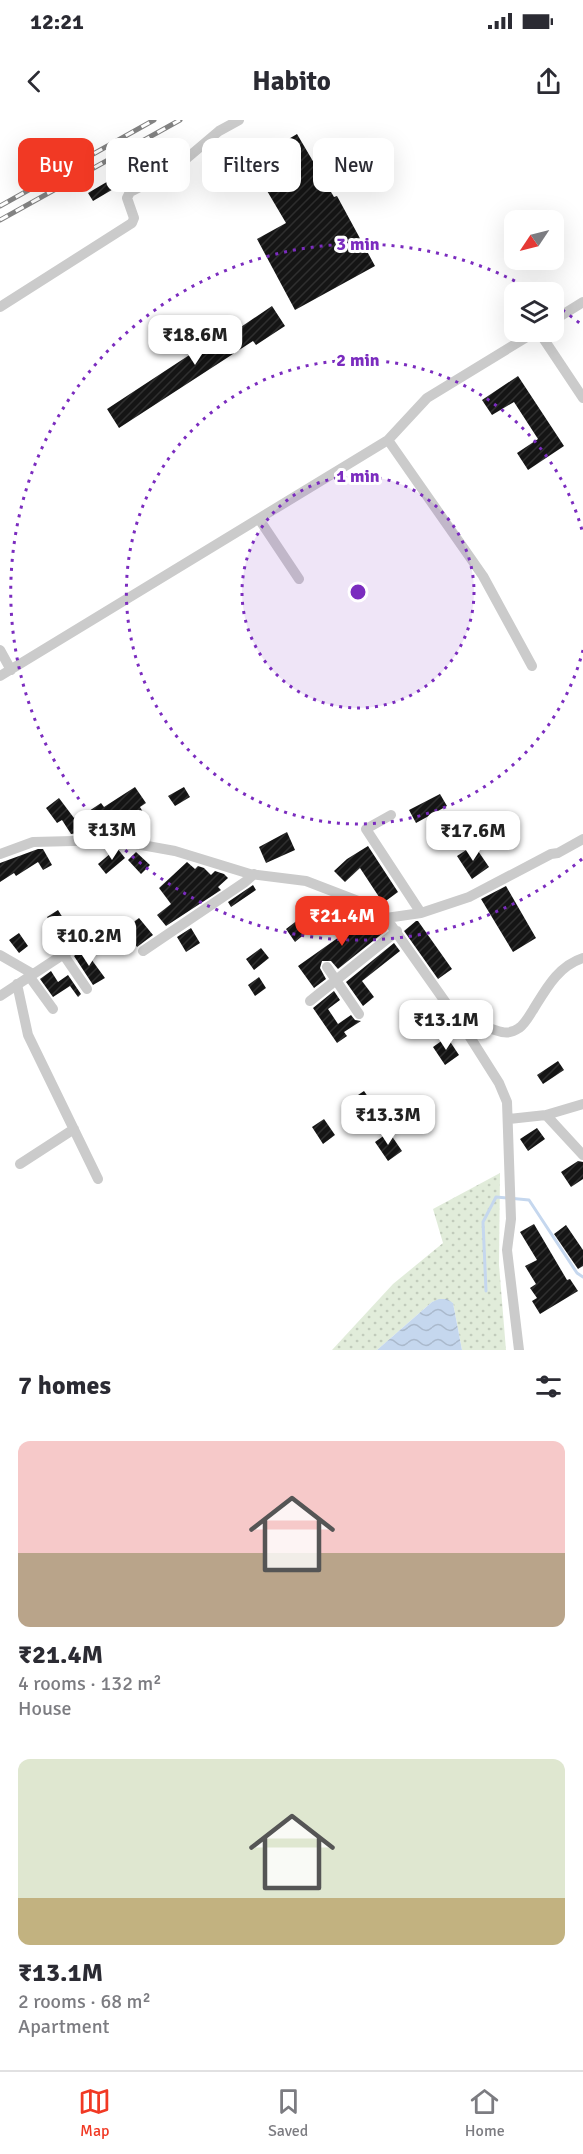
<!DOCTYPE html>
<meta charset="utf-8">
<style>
:root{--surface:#fff;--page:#f2f2f3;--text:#2b2b33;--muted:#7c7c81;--line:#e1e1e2;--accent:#f13924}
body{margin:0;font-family:Signika,sans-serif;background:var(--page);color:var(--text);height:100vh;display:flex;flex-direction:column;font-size:22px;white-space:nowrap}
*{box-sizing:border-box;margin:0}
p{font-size:20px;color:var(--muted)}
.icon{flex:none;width:33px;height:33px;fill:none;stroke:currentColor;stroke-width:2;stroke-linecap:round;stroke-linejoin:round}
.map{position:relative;height:1230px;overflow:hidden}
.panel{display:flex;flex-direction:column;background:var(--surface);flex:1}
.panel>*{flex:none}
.guide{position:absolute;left:18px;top:18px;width:548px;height:54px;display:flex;gap:12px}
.needle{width:39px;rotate:235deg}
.controls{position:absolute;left:504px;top:90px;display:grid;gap:12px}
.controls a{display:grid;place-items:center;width:60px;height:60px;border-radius:12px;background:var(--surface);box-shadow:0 6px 24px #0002;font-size:30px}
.price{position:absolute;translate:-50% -51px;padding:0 14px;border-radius:12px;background:#fff;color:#222;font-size:20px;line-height:39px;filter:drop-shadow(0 2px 3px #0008)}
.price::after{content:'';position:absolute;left:50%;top:36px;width:18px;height:14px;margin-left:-9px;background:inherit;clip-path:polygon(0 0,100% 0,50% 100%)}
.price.selected{background:var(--accent);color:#fff}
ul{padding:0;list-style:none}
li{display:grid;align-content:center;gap:12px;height:318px;padding:0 18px}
li span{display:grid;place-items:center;height:186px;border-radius:12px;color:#555}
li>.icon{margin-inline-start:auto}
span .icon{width:108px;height:108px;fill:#fffc;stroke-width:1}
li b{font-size:26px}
h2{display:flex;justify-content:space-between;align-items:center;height:72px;padding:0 18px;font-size:26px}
.chip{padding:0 21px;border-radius:12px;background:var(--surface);box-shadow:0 6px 24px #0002;font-size:21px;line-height:54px}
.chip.selected{background:var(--accent);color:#fff}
.status{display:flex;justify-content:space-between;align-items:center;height:42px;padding:0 30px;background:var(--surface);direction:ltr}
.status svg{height:16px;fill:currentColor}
header{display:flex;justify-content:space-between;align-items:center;height:78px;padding:0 18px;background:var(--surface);font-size:27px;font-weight:700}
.menu{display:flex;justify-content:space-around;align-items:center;height:84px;border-top:2px solid var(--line);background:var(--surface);font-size:16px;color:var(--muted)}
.menu a{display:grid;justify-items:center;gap:3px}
.menu .selected{color:var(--accent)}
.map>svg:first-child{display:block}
.park{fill:url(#park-dots)}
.water{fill:url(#water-waves)}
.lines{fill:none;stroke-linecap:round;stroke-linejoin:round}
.stream{stroke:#c5d7ee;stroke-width:3}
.building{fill:url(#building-hatch)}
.minor{stroke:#cbcbcb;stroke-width:10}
.rail-casing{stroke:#838383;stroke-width:5}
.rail{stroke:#fff;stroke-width:3;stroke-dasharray:9;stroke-linecap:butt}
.ring{fill:none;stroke:#7b2cbf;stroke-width:3;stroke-dasharray:3 6}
.centre{fill:#7b2cbf;stroke:#fff;stroke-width:3}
.ring-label{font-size:18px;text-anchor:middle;font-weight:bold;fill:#7b2cbf;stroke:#fff;stroke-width:6;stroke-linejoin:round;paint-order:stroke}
</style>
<div class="status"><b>12:21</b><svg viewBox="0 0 49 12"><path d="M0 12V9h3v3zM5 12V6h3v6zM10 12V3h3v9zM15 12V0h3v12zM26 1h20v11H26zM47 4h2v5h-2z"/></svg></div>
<header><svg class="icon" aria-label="back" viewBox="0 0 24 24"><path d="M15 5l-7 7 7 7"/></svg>Habito<svg class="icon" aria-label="share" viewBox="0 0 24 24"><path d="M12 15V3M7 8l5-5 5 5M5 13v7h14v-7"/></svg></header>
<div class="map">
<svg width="583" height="1230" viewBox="0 0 583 1230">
<defs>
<pattern id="park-dots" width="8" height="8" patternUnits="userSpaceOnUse" patternTransform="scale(1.5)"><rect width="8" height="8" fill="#e1ecda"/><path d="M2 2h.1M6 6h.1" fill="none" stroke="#c1cbbb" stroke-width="1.8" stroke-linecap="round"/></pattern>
<pattern id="water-waves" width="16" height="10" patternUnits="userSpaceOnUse" patternTransform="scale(1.5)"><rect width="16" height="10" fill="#c5d7ee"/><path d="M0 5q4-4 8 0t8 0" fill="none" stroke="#aab9cc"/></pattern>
<pattern id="building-hatch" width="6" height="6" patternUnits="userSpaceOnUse" patternTransform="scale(1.5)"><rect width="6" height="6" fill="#151515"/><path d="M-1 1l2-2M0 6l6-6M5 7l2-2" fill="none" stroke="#2f2f2f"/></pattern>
</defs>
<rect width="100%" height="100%" fill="#fff"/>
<path class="park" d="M500,1053l-1,92 7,85h-44l-9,-47 -10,-4 -11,3 -55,48h-45l61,-66 50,-41 -10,-34z"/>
<path class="water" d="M439,1179h8l6,4 9,47h-85l55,-48z"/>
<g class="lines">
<path class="stream" d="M486,1171l-3,-69 13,-25 33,3 48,73 6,4"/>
</g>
<path class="building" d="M297,14l37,63 3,-1 38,70 -80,44 -38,-71 29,-16 -36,-61z
M122,53l5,8 -34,20 -5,-8z
M272,186l13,20 -29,19 -3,-4 -134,87 -12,-19 125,-82 3,4z
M518,256l46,70 -36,24 -11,-17 21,-14 -24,-37 -22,13 -10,-15z
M135,667l11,16 -6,4 7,12 -18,11 -8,-13 -23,16 -6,-9 -14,9 -7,1 -9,-14 -5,3 -11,-15 13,-10 15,20 5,-3 1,2 21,-14 3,4z
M184,667l6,10 -15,9 -7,-10z
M440,674l7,12 -31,17 -7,-13z
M287,712l8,18 -29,13 -7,-16z
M474,725l15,22 -17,12 -15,-23z
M368,726l30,46 -15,11 -23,-35 -15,14 -11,-11 13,-12z
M117,728l8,10 -19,16 -8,-10z
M38,729h5l9,16 -9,5 -5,-8 -22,14 -2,-3 -14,9v-19z
M136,732l14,13 -9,9 -13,-14z
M187,742l8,7 3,-3 6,2 7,7 4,-4 9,3 4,4 -10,9 3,3 -55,36 -9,-11 14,-11 -12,-16z
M253,765l3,5 -25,17 -3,-5z
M506,766l30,52 -23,14 -32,-53z
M351,788l10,12 7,-4 15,17 -45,36 -7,-8h-9l-2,7 6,11 -12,9 -16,-22 51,-36 -10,-12z
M58,790l18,29 -11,6 -18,-28z
M303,796l9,12 -17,14 -9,-13z
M139,798l14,17 -16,12 -13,-18z
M416,801h2l34,48 -14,10 -34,-48z
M191,808l9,15 -14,9 -9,-15z
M19,813l9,13 -9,7 -10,-13z
M394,823l6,8 -38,30 12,16 -11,9 -17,-24z
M83,828l22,30 -12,7 -19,-29z
M261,828l8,10 -15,12 -8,-11z
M51,851l7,11 10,-7 13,19 -3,3 -8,-11 -17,11 -13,-18z
M259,857l7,11 -11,8 -7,-11z
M334,871l6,9 -12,9 10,15 13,-9 4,5 6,1 -17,11 3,4 -10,7 -24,-35z
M432,880l7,11 -11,7 -7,-11z
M442,891l12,16 -9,6 -11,-17z
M447,917l12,18 -14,10 -12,-18z
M558,941l6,9 -21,14 -6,-9z
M364,971l9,13 -12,8 -9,-13z
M324,999l11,16 -12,9 -11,-17z
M537,1008l8,11 -17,12 -8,-12z
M389,1012l13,19 -14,10 -13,-19z
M578,1041l5,1v17l-12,8 -10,-15z
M534,1104l33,56 3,-1 8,12 -38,23 -8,-13 5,-3 -7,-10 6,-4 -11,-18 12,-6 -17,-28z
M566,1105l17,25v16l-5,3 -24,-35z"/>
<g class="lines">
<path class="minor" d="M0,187l132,-84 2,-5 -7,-20 3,-6 43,-22 46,-39 20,-11
M554,200l29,-18
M539,212l44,66
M388,320l95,136 49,90
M259,399l40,60
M0,530l11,20
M0,556l388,-236 39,-42 108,-66
M391,695l-25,14 55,84
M0,734l33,-12 81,-2 61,11 75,23 56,7 52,20 28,17 82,116 31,49 8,19 4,117 -4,31 12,100
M386,798l35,-5 48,-16 82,-43 7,-1 25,-14
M143,831l102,-69 9,-8
M63,834l24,35
M0,835l33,19
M327,847l32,47
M29,856l24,33
M17,864l11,51 70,144
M0,876l76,-50
M310,881l87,-70
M468,914c23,-17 31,8 51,-6 6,-4 10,-12 14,-18 13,-21 25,-44 50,-52
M546,995l37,40
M509,999l37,-4 37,-11
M20,1044l54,-35"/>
<defs>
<path id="rail" d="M0,86l154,-86
M0,100l180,-100"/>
</defs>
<use href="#rail" class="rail-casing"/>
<use href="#rail" class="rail"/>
</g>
<circle cx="358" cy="472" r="116" fill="#7b2cbf" fill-opacity=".12"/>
<g class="ring">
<circle cx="358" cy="472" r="116"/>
<path d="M583 530A232 232 0 1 1 583 414"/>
<path d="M582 739A348 348 0 1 1 535 172M555 185A348 348 0 0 1 582 205"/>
</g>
<circle cx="358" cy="472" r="9" class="centre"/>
<g class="ring-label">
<text x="358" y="130">3 min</text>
<text x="358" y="246">2 min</text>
<text x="358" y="362">1 min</text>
</g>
</svg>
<div class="controls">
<a><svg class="needle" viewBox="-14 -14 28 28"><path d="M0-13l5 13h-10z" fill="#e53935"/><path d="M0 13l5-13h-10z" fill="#7c7c81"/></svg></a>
<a><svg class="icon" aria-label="layers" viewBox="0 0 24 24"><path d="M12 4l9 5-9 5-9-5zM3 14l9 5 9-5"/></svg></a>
</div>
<b class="price" style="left:195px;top:246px">₹18.6M</b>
<b class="price" style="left:112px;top:741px">₹13M</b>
<b class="price" style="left:473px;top:742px">₹17.6M</b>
<b class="price selected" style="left:342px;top:827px">₹21.4M</b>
<b class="price" style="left:89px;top:847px">₹10.2M</b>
<b class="price" style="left:446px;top:931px">₹13.1M</b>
<b class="price" style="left:388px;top:1026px">₹13.3M</b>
<div class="guide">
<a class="chip selected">Buy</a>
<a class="chip">Rent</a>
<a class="chip">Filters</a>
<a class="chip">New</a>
</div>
</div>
<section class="panel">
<h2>7 homes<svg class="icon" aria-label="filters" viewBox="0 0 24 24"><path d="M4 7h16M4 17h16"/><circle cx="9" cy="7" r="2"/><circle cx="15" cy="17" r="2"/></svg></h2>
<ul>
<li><span style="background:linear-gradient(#f6c9c9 60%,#b9a48a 0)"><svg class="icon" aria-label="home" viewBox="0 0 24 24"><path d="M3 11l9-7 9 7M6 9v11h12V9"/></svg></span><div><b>₹21.4M</b><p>4 rooms · 132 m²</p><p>House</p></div></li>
<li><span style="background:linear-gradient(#dfe7d0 75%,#c2b280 0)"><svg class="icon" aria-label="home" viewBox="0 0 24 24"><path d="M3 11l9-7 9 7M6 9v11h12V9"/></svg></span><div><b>₹13.1M</b><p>2 rooms · 68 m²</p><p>Apartment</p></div></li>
</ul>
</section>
<nav class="menu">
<a class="selected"><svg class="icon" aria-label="map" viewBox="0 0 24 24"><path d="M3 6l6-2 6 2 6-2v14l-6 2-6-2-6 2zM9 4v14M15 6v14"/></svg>Map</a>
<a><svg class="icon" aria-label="saved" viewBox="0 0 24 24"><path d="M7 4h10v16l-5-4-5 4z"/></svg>Saved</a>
<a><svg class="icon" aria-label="home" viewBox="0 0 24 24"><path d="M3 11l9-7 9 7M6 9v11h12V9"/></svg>Home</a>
</nav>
